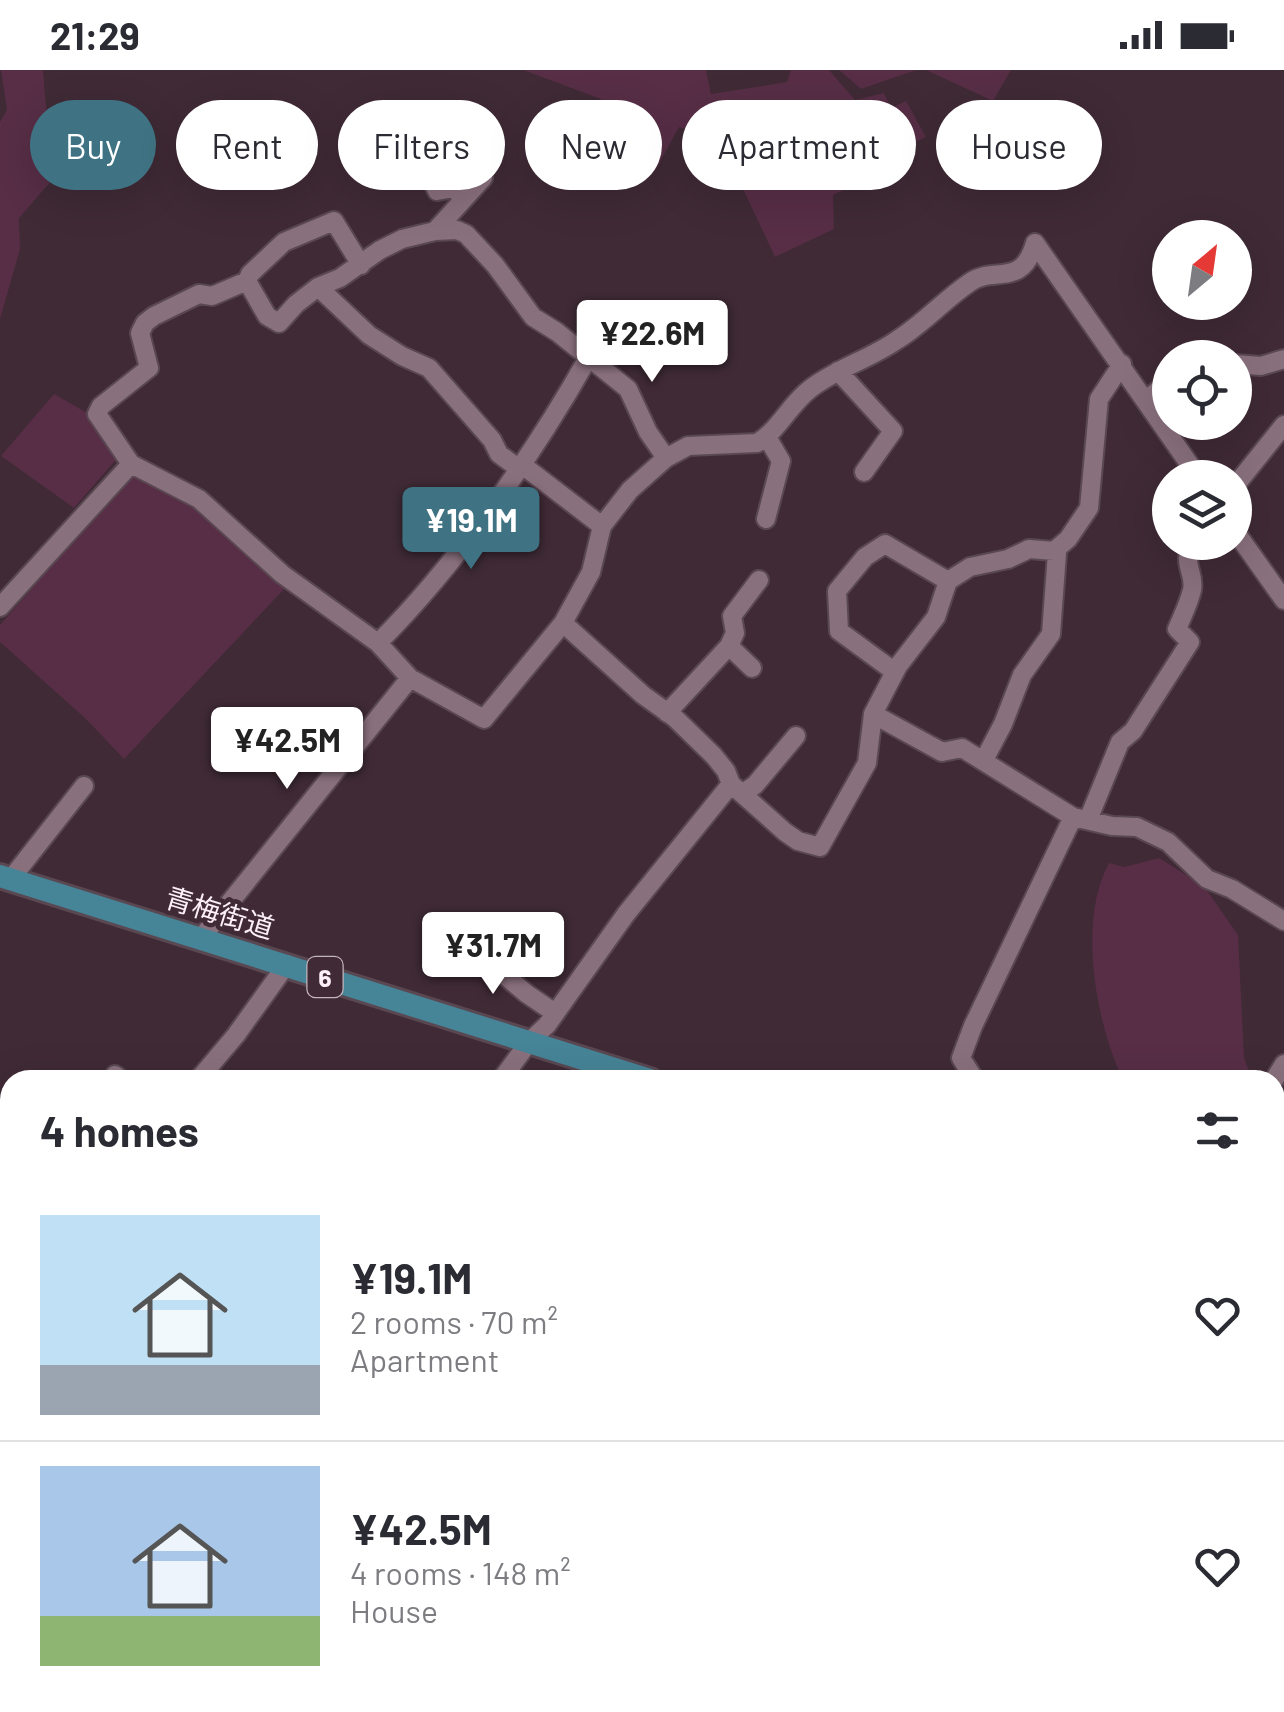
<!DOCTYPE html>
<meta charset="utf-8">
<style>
:root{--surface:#fff;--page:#f2f2f3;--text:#2b2b33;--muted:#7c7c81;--line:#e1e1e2;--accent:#3f7282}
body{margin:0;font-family:Barlow,"Noto Sans JP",sans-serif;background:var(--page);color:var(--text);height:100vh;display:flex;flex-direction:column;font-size:38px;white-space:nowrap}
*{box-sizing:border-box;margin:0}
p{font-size:32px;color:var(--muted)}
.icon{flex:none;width:55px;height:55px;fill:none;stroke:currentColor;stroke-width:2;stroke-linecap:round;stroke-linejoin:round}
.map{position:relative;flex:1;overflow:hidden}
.details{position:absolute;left:0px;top:1000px;width:1285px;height:642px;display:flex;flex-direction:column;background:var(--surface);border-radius:30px 30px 0 0;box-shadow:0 10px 40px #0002}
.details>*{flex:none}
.guide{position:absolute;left:30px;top:30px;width:1225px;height:90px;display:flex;gap:20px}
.needle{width:65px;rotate:29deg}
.fabs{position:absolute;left:1152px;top:150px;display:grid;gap:20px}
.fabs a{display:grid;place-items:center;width:100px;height:100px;border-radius:50%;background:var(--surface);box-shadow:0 10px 40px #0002;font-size:50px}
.price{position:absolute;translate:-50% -85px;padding:0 22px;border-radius:10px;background:#fff;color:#222;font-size:32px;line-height:65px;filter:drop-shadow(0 2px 5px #0008)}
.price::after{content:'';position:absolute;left:50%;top:60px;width:30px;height:22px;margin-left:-15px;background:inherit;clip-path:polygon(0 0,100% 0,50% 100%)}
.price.current{background:var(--accent);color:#fff}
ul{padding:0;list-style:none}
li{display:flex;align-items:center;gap:30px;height:250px;padding:0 40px}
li+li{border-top:2px solid var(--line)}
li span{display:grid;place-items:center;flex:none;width:280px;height:200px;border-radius:0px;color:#555}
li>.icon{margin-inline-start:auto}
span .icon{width:120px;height:120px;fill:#fffc;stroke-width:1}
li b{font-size:42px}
h2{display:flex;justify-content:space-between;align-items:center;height:120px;padding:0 40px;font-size:42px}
.tag{padding:0 35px;border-radius:45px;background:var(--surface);box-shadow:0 10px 40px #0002;font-size:35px;line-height:90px}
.tag.current{background:var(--accent);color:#fff}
.status{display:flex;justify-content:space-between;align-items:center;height:70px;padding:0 50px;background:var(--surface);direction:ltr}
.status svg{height:28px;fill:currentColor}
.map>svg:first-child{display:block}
.green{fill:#572e46}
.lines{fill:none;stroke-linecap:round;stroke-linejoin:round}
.river{stroke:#062127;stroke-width:28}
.minor-casing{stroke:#594751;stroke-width:22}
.major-casing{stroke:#594751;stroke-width:28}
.highway-casing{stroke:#594751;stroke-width:32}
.minor{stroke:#89707d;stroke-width:18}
.major{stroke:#468497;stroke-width:22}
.highway{stroke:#1992a9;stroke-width:28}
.rail{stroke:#a7969f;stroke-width:5;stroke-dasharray:18 18;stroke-linecap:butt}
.labels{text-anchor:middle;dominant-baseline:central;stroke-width:9;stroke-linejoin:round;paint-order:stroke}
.shield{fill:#3f2a35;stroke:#c4b4bc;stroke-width:2.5}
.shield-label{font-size:25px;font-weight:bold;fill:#fdeff6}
.street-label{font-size:28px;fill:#fdeff6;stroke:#3f2a35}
</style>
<div class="status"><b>21:29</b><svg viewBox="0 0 49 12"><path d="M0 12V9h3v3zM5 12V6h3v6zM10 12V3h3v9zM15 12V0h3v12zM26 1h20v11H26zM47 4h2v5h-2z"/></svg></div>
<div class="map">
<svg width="1284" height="1642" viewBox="0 0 1284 1642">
<rect width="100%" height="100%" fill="#3f2a35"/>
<path class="green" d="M1,0h42l9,110 -33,38 1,31 -20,70v-197l7,-12z
M523,0h183l5,24 76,-12 4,-12h38l26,30 29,-7 7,15 15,-7 20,36 -63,30 4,12 -34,16 1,34 -59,28 -54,-115 -42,-15 -24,44 -64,-35 10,-37z
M839,0h77l-55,19z
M926,0h85l-18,31z
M54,324l35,20 32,40 -47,54 -73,-52z
M132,404l63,30 93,81 -164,174 -38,-40 -86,-77v-17z
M1159,788l45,28 34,49 6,122 8,23h-129c-27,-57 -46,-159 -14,-217l15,4z"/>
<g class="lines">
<path class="river" d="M1275,1334l9,-1
M0,1388l10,5"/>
<defs>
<path id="minor" d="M419,83l18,38 16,-3 10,9
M435,161l48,-53 -7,-36
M1035,173l164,235
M247,211l3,-7 34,-32 50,-21 27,44
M318,217l51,48 33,21 27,12 63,72 7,14 19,14
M1235,294l26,2 23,-7
M838,301l55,60 -29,41
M1146,330l24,-19
M666,388l-18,-26 -20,-43 -71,-57 -24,-15 -38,-52 -29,-31 -9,-4 -22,1 -33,8 -22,11 -40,28 -22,9 -22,17 -17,19 -12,-7 -20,-35 -35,15 -13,-2 -45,22 -9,7 -5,10 9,35 -48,38 -4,8 34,50 68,35 83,75 96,69 32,35 74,41 79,-96 28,-51 11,-46 28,-36 36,-32 22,-12 69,-3c22,-13 33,-39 53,-54 27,-21 60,-30 87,-49 26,-16 47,-40 72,-57 24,-18 53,6 66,-40
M521,394l81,62
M1235,416l49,-61
M766,449l15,-58 -14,-24
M1235,461l49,69
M0,537l131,-143
M563,553l80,72 32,23 39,38 12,15 5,13 54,48 13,9 22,6 47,-84 6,-49 25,-48 38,-49 12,-36 22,-14 38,-8 21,-10 25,2 14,-12 21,-31 10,-109 23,-35
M378,573c79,-79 156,-189 210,-285
M729,576l23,22
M895,602l-56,-41 -2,-40 28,-34 20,-13 63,37
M667,643l62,-67 6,-13 -3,-17 27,-36
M873,644l69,38 20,-4 111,69 39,9 25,1 31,15 39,37 25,10 52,32
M984,690l19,-36 19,-49 29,-41 6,-81 -3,-2
M742,724l13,-9 41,-49
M1088,750l32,-78 13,-11 57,-89 -13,-13c5,-12 12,-26 15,-39 4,-18 -13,-28 3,-48
M10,810l74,-94
M202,867l208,-259
M462,870l65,54 28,19
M111,1010l4,-5 6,5
M198,1010l38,-45 51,-71
M501,1010l28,-38 18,-17 79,-111 105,-130
M975,1010l-14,-22 12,-32 100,-209
M1274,1010l10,-16
M1275,1090l9,49
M0,1272l10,-16
M1275,1301c3,-10 7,-22 8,-32 0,-36 -11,-51 1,-90
M1275,1349l9,4
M0,1361l10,5
M0,1628l10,-12
M419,1632l11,10
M592,1632l4,10
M317,1642l6,-10
M342,1642l8,-10
M516,1642l8,-10
M631,1642l2,-10"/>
<path id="major" d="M0,806l650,204
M1275,1204l9,3"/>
<path id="highway" d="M0,1459l10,13
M1275,1560l9,-11
M170,1632l11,10
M1209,1642l8,-10"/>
</defs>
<use href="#minor" class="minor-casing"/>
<use href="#major" class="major-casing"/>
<use href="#highway" class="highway-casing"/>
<use href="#minor" class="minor"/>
<use href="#major" class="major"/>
<use href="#highway" class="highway"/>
<path class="rail" d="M0,1087l10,6
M1116,1632l20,10"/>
</g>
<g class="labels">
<rect class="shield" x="307.5" y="887" width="35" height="40" rx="8"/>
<g class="shield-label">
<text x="325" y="907">6</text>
</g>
<g class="street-label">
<text transform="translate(220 842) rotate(17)">青梅街道</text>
</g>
</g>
</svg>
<div class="fabs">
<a><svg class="needle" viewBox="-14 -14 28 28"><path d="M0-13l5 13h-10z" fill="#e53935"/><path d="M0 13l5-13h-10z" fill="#7c7c81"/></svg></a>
<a><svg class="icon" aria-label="locate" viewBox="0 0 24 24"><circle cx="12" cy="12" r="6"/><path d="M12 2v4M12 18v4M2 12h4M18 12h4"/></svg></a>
<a><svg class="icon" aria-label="layers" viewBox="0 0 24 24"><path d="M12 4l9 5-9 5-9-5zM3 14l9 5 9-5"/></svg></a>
</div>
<b class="price" style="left:652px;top:315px">¥22.6M</b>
<b class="price current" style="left:471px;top:502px">¥19.1M</b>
<b class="price" style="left:287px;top:722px">¥42.5M</b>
<b class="price" style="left:493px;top:927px">¥31.7M</b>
<div class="guide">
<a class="tag current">Buy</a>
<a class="tag">Rent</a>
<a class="tag">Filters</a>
<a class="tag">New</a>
<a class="tag">Apartment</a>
<a class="tag">House</a>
</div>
<section class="details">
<h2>4 homes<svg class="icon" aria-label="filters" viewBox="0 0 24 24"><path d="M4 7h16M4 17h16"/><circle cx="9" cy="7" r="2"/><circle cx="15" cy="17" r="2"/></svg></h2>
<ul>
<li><span style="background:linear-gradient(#bfe0f5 75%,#9aa5b1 0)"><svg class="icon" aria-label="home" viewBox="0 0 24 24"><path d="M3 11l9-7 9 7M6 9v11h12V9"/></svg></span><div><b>¥19.1M</b><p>2 rooms · 70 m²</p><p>Apartment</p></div><svg class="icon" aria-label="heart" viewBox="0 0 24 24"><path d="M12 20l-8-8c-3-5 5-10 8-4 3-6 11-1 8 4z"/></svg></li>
<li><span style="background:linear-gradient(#a9c7e8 75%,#8fb573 0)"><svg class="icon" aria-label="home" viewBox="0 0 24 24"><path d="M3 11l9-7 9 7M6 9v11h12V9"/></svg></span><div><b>¥42.5M</b><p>4 rooms · 148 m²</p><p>House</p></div><svg class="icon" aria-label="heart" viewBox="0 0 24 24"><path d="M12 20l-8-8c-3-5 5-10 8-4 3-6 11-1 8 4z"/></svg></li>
</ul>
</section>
</div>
